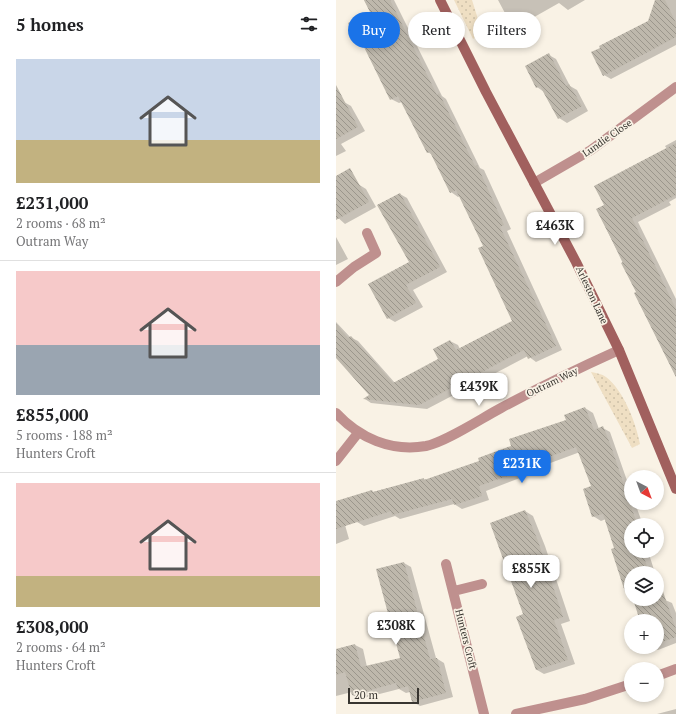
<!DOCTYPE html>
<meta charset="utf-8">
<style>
:root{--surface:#fff;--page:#f2f2f2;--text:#202124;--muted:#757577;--line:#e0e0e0;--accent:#1a73e8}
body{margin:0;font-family:"PT Serif",serif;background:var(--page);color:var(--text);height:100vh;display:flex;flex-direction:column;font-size:15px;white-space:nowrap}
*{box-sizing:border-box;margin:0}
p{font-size:13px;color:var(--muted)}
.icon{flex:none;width:22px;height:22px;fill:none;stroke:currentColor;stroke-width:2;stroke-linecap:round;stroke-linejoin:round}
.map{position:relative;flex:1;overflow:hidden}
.side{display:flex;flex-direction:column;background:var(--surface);width:336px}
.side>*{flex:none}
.banner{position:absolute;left:12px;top:12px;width:268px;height:36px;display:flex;gap:8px}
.needle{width:26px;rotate:139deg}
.fabs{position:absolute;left:288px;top:470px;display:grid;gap:8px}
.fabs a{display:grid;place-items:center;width:40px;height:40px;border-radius:50%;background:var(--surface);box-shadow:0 2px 6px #0003;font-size:20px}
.scale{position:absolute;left:12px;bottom:10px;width:71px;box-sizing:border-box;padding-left:4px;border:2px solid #383530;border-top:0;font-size:11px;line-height:14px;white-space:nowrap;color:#383530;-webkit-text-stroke:3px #f9f2e5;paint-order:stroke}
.price{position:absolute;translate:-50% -34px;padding:0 9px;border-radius:8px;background:#fff;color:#222;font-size:13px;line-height:26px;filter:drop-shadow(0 1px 2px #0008)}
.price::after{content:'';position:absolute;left:50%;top:24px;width:12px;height:9px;margin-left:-6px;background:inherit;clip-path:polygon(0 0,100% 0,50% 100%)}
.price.selected{background:var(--accent);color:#fff}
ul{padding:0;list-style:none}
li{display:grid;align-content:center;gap:8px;height:212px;padding:0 16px}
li+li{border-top:1px solid var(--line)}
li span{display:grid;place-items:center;height:124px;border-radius:0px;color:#555}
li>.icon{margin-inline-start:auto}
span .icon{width:72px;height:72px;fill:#fffc;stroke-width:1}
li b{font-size:17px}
h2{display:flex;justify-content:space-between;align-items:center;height:48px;padding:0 16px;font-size:17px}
.chip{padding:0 14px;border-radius:18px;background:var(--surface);box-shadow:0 2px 6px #0003;font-size:14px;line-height:36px}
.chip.selected{background:var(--accent);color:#fff}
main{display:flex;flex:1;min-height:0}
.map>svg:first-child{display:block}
.grass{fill:url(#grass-dots)}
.shadow{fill:#0003}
.building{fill:url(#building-back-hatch)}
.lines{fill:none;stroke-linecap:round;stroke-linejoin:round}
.street{stroke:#bf908e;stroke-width:10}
.secondary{stroke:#a1605e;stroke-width:10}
.labels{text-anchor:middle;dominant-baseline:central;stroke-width:3.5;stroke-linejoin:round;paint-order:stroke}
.street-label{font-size:10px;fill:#383530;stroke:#f9f2e5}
</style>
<main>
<section class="side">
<h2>5 homes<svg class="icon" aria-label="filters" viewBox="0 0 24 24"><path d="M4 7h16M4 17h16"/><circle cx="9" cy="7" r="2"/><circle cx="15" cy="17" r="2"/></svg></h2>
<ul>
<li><span style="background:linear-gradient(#c9d6e8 65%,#c2b280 0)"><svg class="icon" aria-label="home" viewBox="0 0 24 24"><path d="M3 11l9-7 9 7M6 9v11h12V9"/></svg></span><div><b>£231,000</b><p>2 rooms · 68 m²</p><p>Outram Way</p></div></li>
<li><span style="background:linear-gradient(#f6c9c9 60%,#9aa5b1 0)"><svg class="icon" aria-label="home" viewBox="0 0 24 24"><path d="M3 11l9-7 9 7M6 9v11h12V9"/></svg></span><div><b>£855,000</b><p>5 rooms · 188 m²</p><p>Hunters Croft</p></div></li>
<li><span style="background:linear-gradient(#f6c9c9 75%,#c2b280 0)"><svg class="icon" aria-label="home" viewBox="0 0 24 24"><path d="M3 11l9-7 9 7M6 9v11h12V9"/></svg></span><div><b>£308,000</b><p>2 rooms · 64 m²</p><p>Hunters Croft</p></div></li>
</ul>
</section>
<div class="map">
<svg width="340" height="714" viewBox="0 0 340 714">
<defs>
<pattern id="grass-dots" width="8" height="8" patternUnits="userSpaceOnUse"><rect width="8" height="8" fill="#efdfc3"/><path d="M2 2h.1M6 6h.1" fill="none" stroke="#cec0a8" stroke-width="1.8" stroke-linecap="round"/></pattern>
<pattern id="building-back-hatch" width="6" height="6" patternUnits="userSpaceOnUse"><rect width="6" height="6" fill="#beb8ac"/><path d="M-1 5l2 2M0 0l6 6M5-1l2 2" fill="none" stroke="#9b968c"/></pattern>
</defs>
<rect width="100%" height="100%" fill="#f9f2e5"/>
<path class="grass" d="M118,0h18l10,32 -9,7z
M255,372c5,1 11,2 15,5 18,14 30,46 34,67l-8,4z"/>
<path class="shadow" d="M28,0h30l48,96 4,3 34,69 4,2 27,59 -4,2 55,119 -26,12 -8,-6 -101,53 -56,-6 -6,-4 6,-3 -35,-39v-35l14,15 8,4 37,42 45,-24 10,-18 8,4 2,4 53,-28 -29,-74 -24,-51 -2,1 -7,-5 -19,-37 -4,-3 -26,-50 -3,1 -8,-4 -26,-53 -6,-2 12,-31z
M162,0h87l-17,10 -9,-7 -30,17 -8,-5 -8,4 -7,-4z
M324,0h16v45l-65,34 -7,-4 45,-53z
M213,55l7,4 14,27 7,4 11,21 -21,12 -8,-5 -15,-26 -7,-5z
M8,102l7,4 14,25 -24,13 5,7 -10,5v-50z
M340,140v58l-7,4 2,3 -33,17 38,77v78l-41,-83 2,-1 -40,-84 8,-4 62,-56 -2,-3z
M22,184l8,5 10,18 -31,17 -9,-8v-19z
M64,194l7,4 40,74 -34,18 10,17 -28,15 -7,-4 22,-56z
M0,237l12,22 -12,6z
M249,408l8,5 6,16 4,-1 7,4 21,60v11h4l8,22h-12v26h17l7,22h-24v22l-6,-4 -9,-42 -10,-30 -5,2 -8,-5v-29l-13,-35 -35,13 1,3 -5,2 -55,21 3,9 -27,9 -8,-5 -54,15 -5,-3 -31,10 -7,-4 -8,-24 75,-19 2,1 55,-18 87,-41z
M189,511l8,5 12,30 25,75 -9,3 14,40 -31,10 -7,-4 -20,-53 7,-2z
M0,514l7,4 6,21 -13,5z
M68,563l7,4 25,91 8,5 9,34 -33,9 -7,-4 -3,-10 -4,1 -7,-4 -39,10 -8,-4v-3l-16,4v-46l19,-5 8,4 4,18 34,-8z
M321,579l6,20 9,4 4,10v30l-18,7 -6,-3h5v-26h-16l-7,-22h23z
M340,709v5h-19z"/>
<path class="building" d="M28,0h26l47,95 2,-2 36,73 2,-1 27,60 -4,2 56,119 -28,13 -4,-9 -105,55 -56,-6 6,-4 -33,-37v-34l12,14 3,-2 42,47 45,-24 -5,-10 17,-9 6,10 56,-29 -34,-73 5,-2 -27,-56 -6,3 -20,-41 -3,1 -29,-57 -8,4 -28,-57 -4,1 -10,-21 22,-11z
M319,0h10l11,23v14l-73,39 -12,-24 9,-4 -1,-2 49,-25z
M213,53l17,33 3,-2 13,22 -24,13 -18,-33 -4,2 -11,-22z
M0,85l22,42 -22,12z
M340,143v52l-44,23 44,91v68l-42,-84 2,-1 -15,-29 2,-1 -27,-53 8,-4 -10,-19z
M14,168l19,34 -33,18v-44z
M64,193l40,74 -34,18 10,18 -29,16 -19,-35 41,-22 -32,-57z
M249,407l9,23 9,-4 9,23 25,75 -6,1v26h11l7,22h-18v21l-1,-4 -5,2 -14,-43 3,-1 -11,-34 -11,3 -9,-28 8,-3 -15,-39 -38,14 1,3 -6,3 -54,19 3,10 -28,9 -2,-6 -60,16 -1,-4 -55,18v-28l36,-11 1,2 51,-14v2l55,-19 -1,-3 33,-12 -2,-7 57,-19 -2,-5z
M189,510l13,31 25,76 -9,3 14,40 -32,10 -20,-53 7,-3 -33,-91z
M68,562l26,97 7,-1 9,35 -34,9 -4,-16 -10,3 -2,-6 -44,12 -7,-23 -9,3v-26l19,-5 6,23 39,-9 -24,-89z
M321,583h3l16,46v8l-19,7v-23h-17l-7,-22h24z"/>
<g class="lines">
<path class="street" d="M198,183l57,-33 85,-63
M0,282l18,-15 22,-14 -9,-20
M0,413c23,25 55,39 90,33 20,-4 56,-28 75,-38 39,-21 78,-40 118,-58
M0,461l22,-28
M110,564l38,150
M118,591l28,-7
M321,676l19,-7
M180,714l69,-15 46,-15"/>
<path class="secondary" d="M104,0l46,92 90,170 43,88 57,139"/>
</g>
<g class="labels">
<g class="street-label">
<text transform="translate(271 138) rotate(-35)">Lundie Close</text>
<text transform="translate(256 295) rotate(65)">Arleston Lane</text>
<text transform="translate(216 382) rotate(-26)">Outram Way</text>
<text transform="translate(130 639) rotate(76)">Hunters Croft</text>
</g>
</g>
</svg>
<div class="fabs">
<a><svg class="needle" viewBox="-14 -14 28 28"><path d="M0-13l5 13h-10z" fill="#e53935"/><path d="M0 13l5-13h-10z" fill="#757577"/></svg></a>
<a><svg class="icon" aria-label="locate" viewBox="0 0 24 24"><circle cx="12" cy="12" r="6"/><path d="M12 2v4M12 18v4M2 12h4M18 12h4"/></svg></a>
<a><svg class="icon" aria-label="layers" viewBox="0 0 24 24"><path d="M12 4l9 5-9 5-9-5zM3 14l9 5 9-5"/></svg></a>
<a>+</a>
<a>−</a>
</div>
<div class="scale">20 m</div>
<b class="price" style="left:219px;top:246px">£463K</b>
<b class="price" style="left:143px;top:407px">£439K</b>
<b class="price selected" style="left:186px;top:484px">£231K</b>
<b class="price" style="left:195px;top:589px">£855K</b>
<b class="price" style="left:60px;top:646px">£308K</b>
<div class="banner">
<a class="chip selected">Buy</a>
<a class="chip">Rent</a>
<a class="chip">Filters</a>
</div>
</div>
</main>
